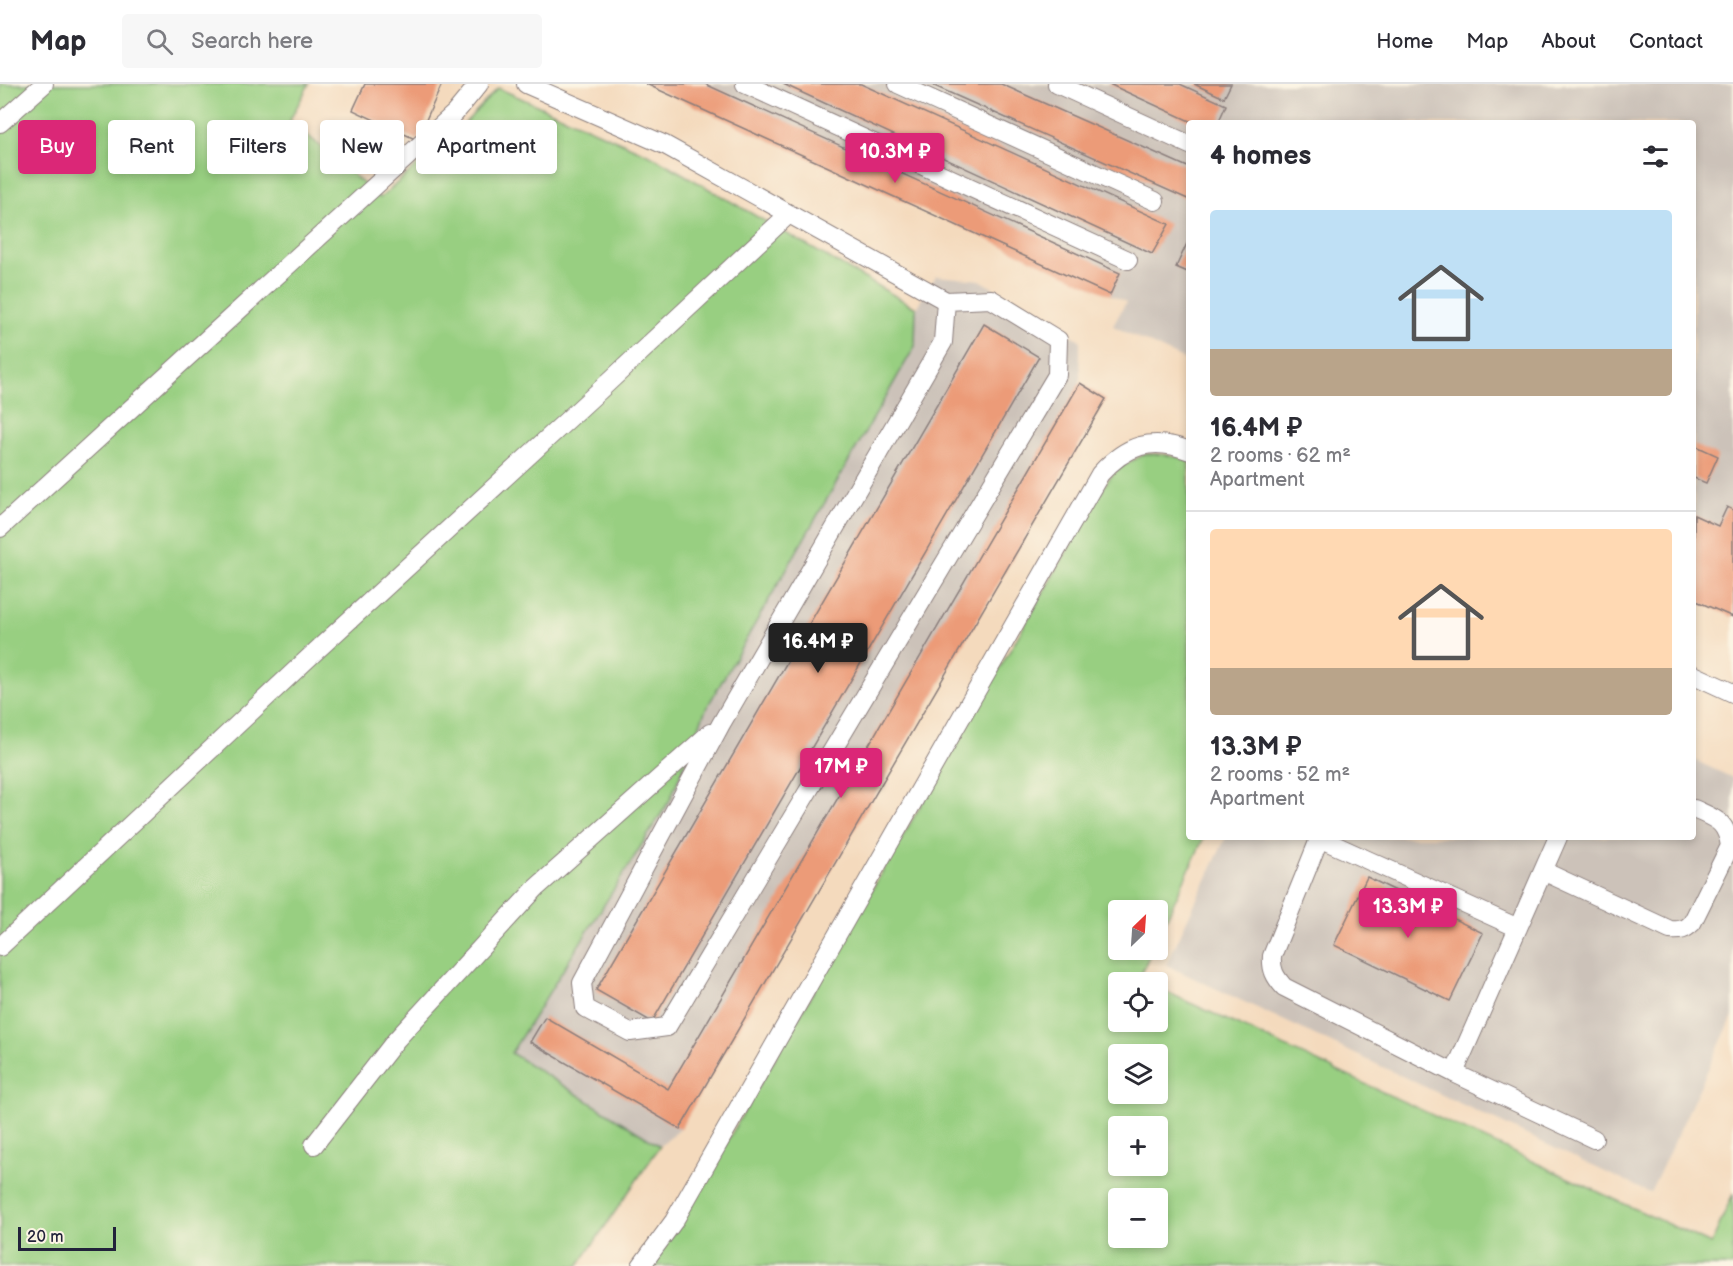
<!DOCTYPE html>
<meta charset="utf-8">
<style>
:root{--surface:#fff;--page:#f7f7f7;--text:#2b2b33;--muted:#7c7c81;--line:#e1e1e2;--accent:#db2777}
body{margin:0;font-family:"Balsamiq Sans",sans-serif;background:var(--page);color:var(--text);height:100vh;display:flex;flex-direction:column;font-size:22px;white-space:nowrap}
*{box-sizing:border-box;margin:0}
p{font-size:20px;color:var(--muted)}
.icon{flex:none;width:33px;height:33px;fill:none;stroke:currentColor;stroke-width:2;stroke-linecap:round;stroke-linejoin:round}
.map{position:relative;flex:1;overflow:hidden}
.drawer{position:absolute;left:1186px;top:36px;width:510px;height:720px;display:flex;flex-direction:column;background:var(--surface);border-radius:6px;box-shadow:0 3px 9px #0003}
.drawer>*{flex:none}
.top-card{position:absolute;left:18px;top:36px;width:570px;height:54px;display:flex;gap:12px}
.needle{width:39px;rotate:25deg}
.buttons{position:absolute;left:1108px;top:816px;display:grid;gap:12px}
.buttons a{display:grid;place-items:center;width:60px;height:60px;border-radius:6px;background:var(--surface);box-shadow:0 3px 9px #0003;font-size:30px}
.scale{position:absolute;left:18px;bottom:15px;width:98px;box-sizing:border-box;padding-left:6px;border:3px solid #22223b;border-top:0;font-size:16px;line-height:21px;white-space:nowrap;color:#22223b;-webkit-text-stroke:4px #fcf5e5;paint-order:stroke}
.price{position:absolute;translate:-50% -51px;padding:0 14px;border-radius:6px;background:var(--accent);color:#fff;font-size:20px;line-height:39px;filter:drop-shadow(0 2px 3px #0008)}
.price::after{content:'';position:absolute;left:50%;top:36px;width:18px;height:14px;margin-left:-9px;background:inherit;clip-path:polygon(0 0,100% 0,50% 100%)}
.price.selected{background:#222;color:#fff}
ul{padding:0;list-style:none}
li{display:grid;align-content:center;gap:12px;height:318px;padding:0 24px}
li+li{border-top:2px solid var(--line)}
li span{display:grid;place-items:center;height:186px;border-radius:6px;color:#555}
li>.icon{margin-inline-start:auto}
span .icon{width:108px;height:108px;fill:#fffc;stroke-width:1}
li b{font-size:26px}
h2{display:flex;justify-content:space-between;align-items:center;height:72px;padding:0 24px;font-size:26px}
.chip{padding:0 21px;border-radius:6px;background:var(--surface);box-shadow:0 3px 9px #0003;font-size:21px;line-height:54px}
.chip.selected{background:var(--accent);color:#fff}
header{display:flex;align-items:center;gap:36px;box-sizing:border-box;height:84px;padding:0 30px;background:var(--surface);border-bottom:2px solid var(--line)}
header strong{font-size:28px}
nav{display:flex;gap:33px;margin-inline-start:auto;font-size:21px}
.search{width:420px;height:54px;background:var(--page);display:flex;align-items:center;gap:15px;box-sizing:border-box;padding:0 21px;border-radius:6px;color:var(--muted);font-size:22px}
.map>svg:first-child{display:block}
.industrial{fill:#ccc2b9}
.green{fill:#98cf81;stroke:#5d785e;stroke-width:1.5;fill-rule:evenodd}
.building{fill:#ec9b78}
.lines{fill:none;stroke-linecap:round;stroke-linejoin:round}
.lane-casing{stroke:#8b7e7c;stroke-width:20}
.lane{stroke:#fff;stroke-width:18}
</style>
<header>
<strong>Map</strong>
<div class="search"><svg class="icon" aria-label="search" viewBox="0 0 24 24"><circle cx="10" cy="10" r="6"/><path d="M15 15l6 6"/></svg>Search here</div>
<nav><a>Home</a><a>Map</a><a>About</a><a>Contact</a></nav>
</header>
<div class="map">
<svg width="1733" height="1182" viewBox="0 0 1733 1182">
<rect width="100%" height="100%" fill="#fcf5e5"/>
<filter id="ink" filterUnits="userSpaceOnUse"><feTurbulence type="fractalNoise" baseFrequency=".0167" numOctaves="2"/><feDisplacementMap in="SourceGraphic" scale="12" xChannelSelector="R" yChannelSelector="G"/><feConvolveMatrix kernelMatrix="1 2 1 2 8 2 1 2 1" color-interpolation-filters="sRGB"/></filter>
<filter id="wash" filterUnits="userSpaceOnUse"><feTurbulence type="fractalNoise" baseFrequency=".008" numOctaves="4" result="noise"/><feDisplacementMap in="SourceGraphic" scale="24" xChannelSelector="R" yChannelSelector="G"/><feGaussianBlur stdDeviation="1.35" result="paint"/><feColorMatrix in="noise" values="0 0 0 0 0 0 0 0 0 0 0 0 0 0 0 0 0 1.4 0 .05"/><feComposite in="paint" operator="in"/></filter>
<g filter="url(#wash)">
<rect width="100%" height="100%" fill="#f4dabd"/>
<path class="industrial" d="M646,0h1087v533l-39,-17v-477h-504l-1,239 -76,-36 13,-24z
M936,192l44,4 100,60v43l26,16 -426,730 -20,17 -150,-93 160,-253 36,-91 209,-363 1,-38z
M1694,676l39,18v238l-83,177 -484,-228 60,-128h468z"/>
<path class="green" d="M0,0h309l-19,36 90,78 85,-75 33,-35 154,68 264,152 -1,38 -209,363 -36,91 -159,253 149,93 -82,120h-578z
M1145,370c16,-1 29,1 44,7l1,376h14l-46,100v-27h-39v40h33l-13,28 8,4h-28v40h39v-34l553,256 22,-50v72h-1085l28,-36 432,-750 12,-13zM1119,970h39v40h-39zM1119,1042h39v40h-39zM1119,1114h39v40h-39z"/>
<g id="blocks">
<path class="building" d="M365,0h77l-25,56 -64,-30z
M646,0h59l415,189 -10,22z
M783,0h78l308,140 -17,30z
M930,0h71l189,84v32z
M1109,0h71l46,21 -8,18h-24z
M1194,0h37l-7,14z
M1190,153v36l-14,-6z
M984,240l55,33 -387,665 -56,-32z
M1080,299l26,16 -426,730 -150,-87 15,-25 123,72z
M1694,361l24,11 -12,27 -12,-5z
M1727,423l6,3v107l-39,-17v-85l24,11z
M1367,793l116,56 -33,68 -116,-56z"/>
</g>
</g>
<g filter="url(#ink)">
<use href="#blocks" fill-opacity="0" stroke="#8b7e7c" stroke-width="1.5"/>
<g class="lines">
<defs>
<path id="lane" d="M526,0l139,61 281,156 45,-2 67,41 -1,35 -390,652 -37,5 -45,-24 -3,-25 139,-259 222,-382 3,-41
M745,0l383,176
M898,0l257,117
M1057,0l133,61
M0,39l44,-39
M0,444l455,-415 24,-29
M1694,591l39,18
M1320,753l-48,119c-1,14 3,21 12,31l170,86 140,66
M1319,754l199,90
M1543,787l127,59c10,1 15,0 22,-7l38,-77c-4,-26 -15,-27 -36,-37
M0,863l316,-296 283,-260 190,-177
M1454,989l104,-236
M314,1061l82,-105 140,-152 174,-155
M641,1182l33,-45 426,-747c26,-29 52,-38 90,-23"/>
</defs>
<use href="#lane" class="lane-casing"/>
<use href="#lane" class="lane"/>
</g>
</g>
</svg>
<div class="buttons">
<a><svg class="needle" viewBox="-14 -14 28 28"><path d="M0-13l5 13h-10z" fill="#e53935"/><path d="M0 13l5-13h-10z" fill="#7c7c81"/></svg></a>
<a><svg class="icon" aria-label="locate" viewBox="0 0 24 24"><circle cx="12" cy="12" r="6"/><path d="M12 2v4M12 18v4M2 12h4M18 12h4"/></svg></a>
<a><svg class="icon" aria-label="layers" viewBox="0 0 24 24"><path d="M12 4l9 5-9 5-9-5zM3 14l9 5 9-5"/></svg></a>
<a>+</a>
<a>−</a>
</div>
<div class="scale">20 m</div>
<b class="price" style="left:895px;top:100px">10.3M ₽</b>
<b class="price selected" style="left:818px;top:590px">16.4M ₽</b>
<b class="price" style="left:841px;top:715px">17M ₽</b>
<b class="price" style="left:1408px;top:855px">13.3M ₽</b>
<div class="top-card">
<a class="chip selected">Buy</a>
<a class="chip">Rent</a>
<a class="chip">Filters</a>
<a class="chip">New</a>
<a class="chip">Apartment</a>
</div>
<section class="drawer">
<h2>4 homes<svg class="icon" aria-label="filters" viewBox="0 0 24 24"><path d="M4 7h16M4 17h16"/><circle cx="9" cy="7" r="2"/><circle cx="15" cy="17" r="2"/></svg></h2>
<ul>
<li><span style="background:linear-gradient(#bfe0f5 75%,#b9a48a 0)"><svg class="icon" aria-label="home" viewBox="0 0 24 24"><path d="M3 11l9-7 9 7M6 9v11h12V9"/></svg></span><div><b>16.4M ₽</b><p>2 rooms · 62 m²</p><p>Apartment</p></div></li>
<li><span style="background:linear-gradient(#ffd9b3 75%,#b9a48a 0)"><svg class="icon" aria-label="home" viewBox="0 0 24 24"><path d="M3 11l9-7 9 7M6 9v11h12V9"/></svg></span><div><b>13.3M ₽</b><p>2 rooms · 52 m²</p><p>Apartment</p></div></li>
</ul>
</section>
</div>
